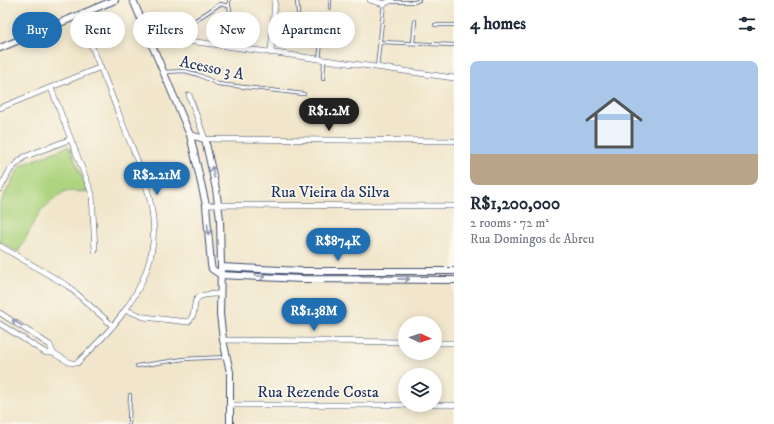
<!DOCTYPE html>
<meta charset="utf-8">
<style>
:root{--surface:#fff;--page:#f2f2f3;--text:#1f2937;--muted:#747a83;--line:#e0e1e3;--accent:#1f6fb2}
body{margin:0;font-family:"IM FELL DW Pica",serif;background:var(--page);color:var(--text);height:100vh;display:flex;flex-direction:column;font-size:15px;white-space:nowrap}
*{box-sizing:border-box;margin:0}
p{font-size:13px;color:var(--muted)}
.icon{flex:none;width:22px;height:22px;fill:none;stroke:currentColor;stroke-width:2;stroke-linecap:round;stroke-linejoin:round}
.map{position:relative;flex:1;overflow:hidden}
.drawer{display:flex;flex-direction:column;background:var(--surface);width:320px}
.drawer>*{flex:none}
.banner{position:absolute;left:12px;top:12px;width:380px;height:36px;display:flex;gap:8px}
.needle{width:26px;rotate:94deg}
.buttons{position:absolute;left:398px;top:316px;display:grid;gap:8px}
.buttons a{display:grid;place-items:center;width:44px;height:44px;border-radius:50%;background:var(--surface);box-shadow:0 2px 10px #0003;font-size:20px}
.price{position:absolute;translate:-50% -34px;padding:0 9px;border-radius:14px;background:var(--accent);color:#fff;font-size:13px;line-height:26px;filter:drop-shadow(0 1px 2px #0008)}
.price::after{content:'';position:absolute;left:50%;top:24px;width:12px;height:9px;margin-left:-6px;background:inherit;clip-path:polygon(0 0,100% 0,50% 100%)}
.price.on{background:#222;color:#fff}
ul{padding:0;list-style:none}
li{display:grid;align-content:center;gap:8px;height:212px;padding:0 16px}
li+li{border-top:1px solid var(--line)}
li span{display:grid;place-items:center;height:124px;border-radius:8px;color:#555}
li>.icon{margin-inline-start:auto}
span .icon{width:72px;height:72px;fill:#fffc;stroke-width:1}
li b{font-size:17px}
h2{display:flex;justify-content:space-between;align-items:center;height:48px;padding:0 16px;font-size:17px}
.pill{padding:0 14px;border-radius:18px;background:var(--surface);box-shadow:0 2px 10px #0003;font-size:14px;line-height:36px}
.pill.on{background:var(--accent);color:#fff}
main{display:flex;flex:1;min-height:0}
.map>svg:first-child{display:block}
.green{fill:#aed47f;stroke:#64826e}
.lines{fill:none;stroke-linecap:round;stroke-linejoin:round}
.service-casing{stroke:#3b4a6e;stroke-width:4}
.minor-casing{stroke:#3b4a6e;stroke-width:6}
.tertiary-casing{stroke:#3b4a6e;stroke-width:8}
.service{stroke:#fff;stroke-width:2.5}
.minor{stroke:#fff;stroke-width:5}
.tertiary{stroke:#fff;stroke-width:6}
.oneway{stroke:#8d97ae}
.labels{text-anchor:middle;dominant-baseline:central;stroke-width:3.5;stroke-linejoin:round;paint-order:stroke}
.street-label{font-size:16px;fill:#1b2f5e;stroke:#fbf7ec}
</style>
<main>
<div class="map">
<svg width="454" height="424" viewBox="0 0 454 424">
<rect width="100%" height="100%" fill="#fbf7ec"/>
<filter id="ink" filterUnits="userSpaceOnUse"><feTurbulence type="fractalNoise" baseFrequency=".025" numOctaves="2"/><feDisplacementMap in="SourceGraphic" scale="8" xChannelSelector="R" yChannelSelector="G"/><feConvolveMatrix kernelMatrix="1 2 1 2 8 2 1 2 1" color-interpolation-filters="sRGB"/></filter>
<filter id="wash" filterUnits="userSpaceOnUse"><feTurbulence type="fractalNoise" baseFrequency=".012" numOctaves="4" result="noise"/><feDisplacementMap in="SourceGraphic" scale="16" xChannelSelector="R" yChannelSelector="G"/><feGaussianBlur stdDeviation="0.9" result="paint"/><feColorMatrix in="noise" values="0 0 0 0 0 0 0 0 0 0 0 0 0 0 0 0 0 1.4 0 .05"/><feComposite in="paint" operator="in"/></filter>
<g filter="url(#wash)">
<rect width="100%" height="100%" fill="#f1e6cb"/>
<path class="green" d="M69,146l19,46 -23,-1 -24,19 -23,42 -18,-10v-39l20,-37z"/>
</g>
<g filter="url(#ink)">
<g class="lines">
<defs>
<path id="service" d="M297,0l1,13
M391,2h24l4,-2
M229,6l1,5
M330,8v-8
M435,25h19
M170,37l50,-33 9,2v-6
M380,42l74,3
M413,43l2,-22
M319,60l3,-26
M377,67l7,-63
M164,72l21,-1 14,4 19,9 86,10
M323,79l1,-18
M137,366l47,-7 42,-2
M129,424l1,-29"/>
<path id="minor" d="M370,0l14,4 8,-4
M151,44l17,-6 286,40
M271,53l4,-53
M51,88l41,106 3,56
M189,95l16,44 249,2
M0,108l101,-41
M0,189l10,-19 14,-13 47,-18
M206,205l248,1
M0,246l68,40 45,40
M126,310l18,7 44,5c15,-13 -7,-29 32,-28
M0,313l50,32 3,8
M0,324l46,29h7l18,10h6c31,-29 65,-65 74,-109 11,-46 -15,-95 -31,-137 -13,-34 -27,-68 -41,-101
M223,340l182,2
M435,343h19
M231,405h174
M435,405h19"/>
<path id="tertiary" d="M133,0l57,135 16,70 5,60 1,4 9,6 81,4 152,1
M0,48l115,-48
M190,135l15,4 11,50 4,30 1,48 -1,47 3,26 7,32v52
M221,267l81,4h152"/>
</defs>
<use href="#service" class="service-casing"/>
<use href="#minor" class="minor-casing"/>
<use href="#tertiary" class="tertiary-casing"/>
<use href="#service" class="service"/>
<use href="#minor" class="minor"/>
<use href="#tertiary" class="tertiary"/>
</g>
<defs><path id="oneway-shaft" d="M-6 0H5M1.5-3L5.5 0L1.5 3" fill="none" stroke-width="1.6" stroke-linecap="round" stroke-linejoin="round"/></defs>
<g class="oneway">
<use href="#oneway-shaft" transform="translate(213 172) rotate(-101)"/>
<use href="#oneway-shaft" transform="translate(208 229) rotate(85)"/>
<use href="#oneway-shaft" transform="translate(260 276) rotate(3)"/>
<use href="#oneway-shaft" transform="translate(404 279) rotate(1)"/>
<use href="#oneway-shaft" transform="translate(17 323) rotate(-148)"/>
</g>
</g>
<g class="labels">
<g class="street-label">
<text transform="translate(212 68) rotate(12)">Acesso 3 A</text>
<text x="330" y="192">Rua Vieira da Silva</text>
<text x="318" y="392">Rua Rezende Costa</text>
</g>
</g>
</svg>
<div class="buttons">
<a><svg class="needle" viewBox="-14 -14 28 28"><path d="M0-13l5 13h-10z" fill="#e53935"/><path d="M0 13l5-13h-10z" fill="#747a83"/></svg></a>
<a><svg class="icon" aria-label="layers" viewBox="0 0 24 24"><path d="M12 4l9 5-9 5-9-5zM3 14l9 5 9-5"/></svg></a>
</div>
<b class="price on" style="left:329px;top:132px">R$1.2M</b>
<b class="price" style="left:157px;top:196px">R$2.21M</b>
<b class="price" style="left:338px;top:262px">R$874K</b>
<b class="price" style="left:314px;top:332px">R$1.38M</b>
<div class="banner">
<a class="pill on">Buy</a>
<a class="pill">Rent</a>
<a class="pill">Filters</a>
<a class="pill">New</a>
<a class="pill">Apartment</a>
</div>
</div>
<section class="drawer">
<h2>4 homes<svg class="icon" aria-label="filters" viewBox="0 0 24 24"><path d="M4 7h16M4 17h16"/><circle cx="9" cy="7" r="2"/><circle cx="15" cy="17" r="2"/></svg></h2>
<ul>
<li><span style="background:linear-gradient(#a9c7e8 75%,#b9a48a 0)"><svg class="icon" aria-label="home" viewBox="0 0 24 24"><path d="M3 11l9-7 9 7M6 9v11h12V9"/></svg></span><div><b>R$1,200,000</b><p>2 rooms · 72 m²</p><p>Rua Domingos de Abreu</p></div></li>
</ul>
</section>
</main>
